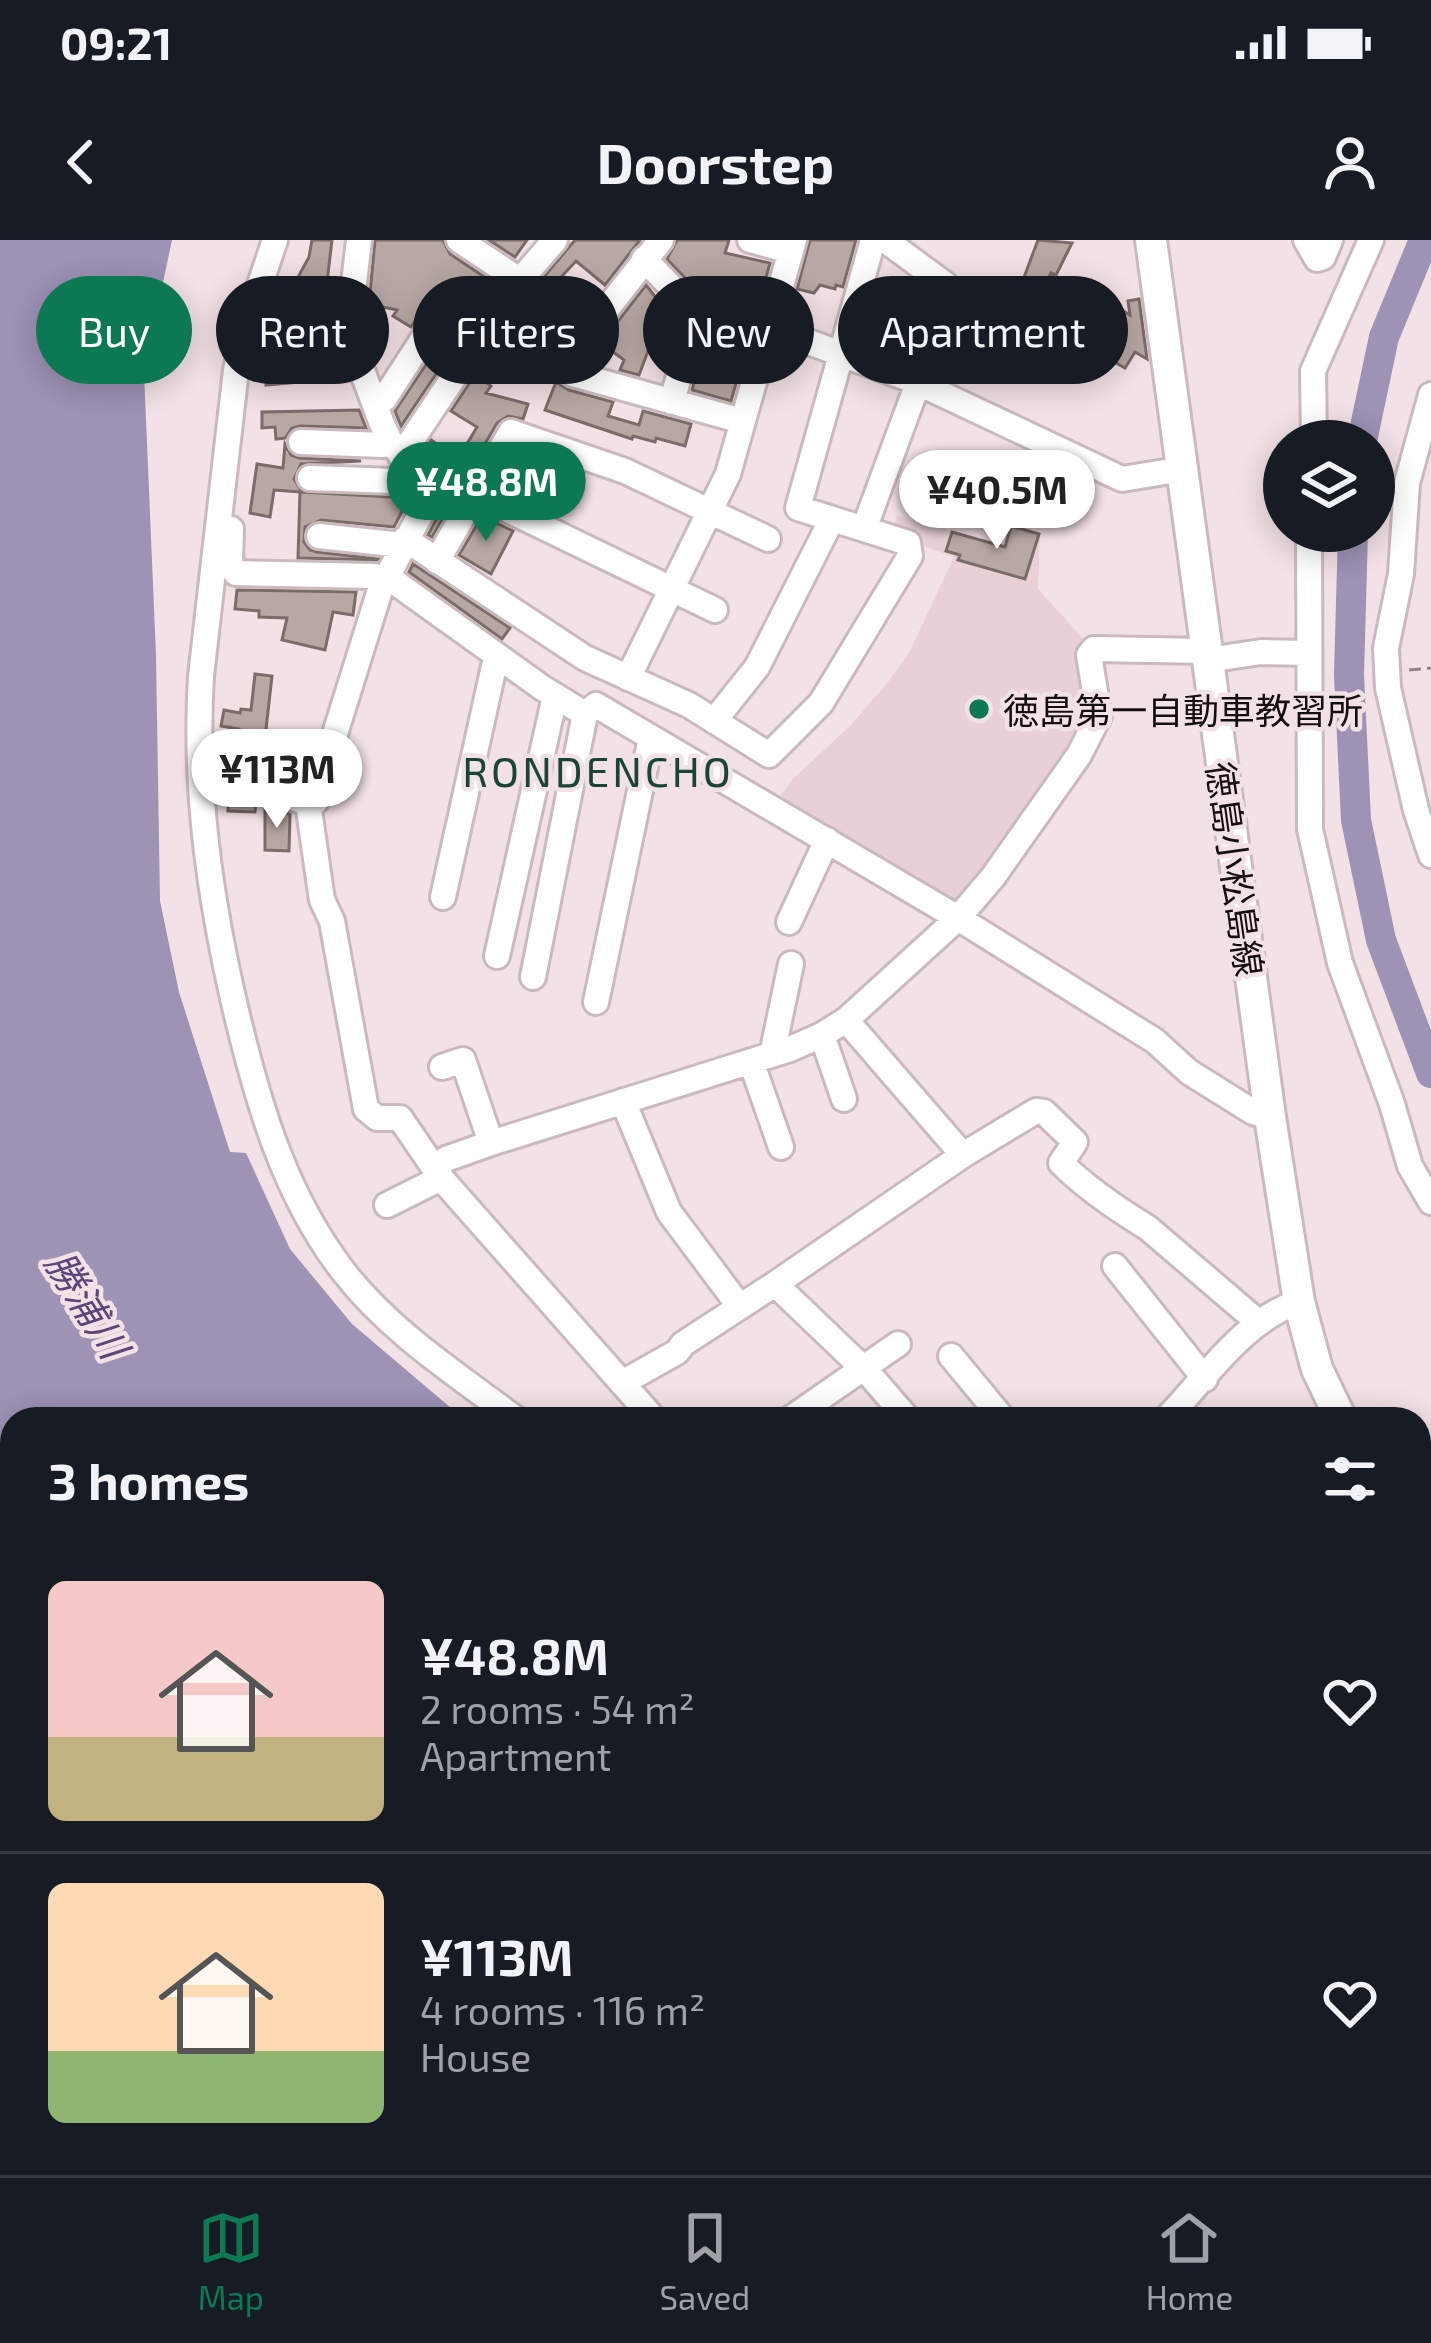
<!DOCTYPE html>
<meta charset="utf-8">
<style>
:root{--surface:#171b24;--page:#20242c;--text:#f1f3f6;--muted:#9ea1a6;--line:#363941;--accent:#0d7953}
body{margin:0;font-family:"Exo 2","Noto Sans JP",sans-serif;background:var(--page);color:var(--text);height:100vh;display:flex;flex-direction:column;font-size:45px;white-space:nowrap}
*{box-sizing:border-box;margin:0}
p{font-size:39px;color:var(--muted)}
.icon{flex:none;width:66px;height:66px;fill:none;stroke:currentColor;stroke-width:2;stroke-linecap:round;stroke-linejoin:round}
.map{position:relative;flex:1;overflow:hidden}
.side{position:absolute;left:0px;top:1167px;width:1431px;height:768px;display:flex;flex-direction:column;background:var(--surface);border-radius:36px 36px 0 0;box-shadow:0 6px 30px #0003}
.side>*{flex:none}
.top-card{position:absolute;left:36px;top:36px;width:1359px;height:108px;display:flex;gap:24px}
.fabs{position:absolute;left:1263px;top:180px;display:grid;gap:24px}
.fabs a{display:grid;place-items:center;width:132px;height:132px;border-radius:50%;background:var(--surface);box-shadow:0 6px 30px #0003;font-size:60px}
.price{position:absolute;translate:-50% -102px;padding:0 27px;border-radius:42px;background:#fff;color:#222;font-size:39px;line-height:78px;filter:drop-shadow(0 3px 6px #0008)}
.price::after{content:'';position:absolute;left:50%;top:72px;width:36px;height:27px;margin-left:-18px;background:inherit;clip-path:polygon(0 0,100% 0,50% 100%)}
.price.selected{background:var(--accent);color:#fff}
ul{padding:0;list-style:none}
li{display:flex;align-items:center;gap:36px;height:300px;padding:0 48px}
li+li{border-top:3px solid var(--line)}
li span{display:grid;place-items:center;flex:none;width:336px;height:240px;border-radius:18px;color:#555}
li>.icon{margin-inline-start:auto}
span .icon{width:144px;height:144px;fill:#fffc;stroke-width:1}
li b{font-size:51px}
h2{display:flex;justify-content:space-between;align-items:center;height:144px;padding:0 48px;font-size:51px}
.chip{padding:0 42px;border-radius:54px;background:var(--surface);box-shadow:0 6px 30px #0003;font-size:42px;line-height:108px}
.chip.selected{background:var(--accent);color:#fff}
.status{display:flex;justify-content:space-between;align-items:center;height:84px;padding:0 60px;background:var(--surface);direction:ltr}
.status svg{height:33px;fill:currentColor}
header{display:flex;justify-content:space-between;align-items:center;height:156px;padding:0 48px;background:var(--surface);font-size:54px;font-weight:700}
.menu{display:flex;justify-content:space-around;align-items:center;height:168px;border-top:3px solid var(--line);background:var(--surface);font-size:33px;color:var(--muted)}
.menu a{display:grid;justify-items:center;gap:6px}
.menu .selected{color:var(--accent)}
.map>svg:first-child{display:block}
.built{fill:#e8d0d5}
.water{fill:#9e92b5}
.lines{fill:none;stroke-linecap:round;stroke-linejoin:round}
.river{stroke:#9e92b5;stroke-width:30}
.building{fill:#b7a8a3;stroke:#7a6c68;stroke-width:3}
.minor-casing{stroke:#cababd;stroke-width:30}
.major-casing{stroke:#cababd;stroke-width:36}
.path{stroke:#8e8385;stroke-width:3;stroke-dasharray:12 6;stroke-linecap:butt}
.minor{stroke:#fff;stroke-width:24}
.major{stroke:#fff;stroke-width:30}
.poi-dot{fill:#0d7953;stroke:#f2e1e5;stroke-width:4.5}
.labels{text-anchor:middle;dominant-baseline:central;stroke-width:9;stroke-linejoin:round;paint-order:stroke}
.poi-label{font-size:36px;fill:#130e0f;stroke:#f2e1e5;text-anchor:start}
.street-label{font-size:36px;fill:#130e0f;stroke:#f2e1e5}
.water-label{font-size:39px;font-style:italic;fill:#5a4779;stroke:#f2e1e5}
.quarter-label{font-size:42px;letter-spacing:3px;fill:#194532;stroke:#f2e1e5}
</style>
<div class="status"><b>09:21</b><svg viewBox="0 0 49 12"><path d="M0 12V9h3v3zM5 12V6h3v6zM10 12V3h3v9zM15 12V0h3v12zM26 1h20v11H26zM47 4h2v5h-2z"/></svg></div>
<header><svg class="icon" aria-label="back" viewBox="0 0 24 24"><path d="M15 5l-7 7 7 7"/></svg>Doorstep<svg class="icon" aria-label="person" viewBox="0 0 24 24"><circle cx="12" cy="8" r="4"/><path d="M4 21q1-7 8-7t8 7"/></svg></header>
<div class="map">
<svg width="1431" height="1935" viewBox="0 0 1431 1935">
<rect width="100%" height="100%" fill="#f2e1e5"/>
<path class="built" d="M897,276l106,28 7,-20 30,9 -2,56 48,53 6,60 -5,28 -130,176 -182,-103 19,-25 56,-52 39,-45 21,-30 44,-94 -63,-23z
M1419,1312l12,7v204l-12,12z"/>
<path class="water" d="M0,0h172l-28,132 12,284 4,245 19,91 51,160 16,1 44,96 62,75 112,95h-452v225l-12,-10z
M1419,1879l12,5v51h-542l-27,-12h557z"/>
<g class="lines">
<path class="river" d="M1362,201l22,-104 40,-97
M1353,291l-4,144 7,145 25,120 50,133"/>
</g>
<path class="building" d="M312,0h20l-11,93 -34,-8 3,-33 19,-35z
M375,0h68l7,14 45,30 -22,34 -35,-18 -13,6 -14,21 -18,-11 4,-6 -28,-6z
M489,0h38l-12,17z
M575,0h65l-35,45 -29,-24 -38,41 35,24 -34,47 -5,-4 -4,6 -26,-18 -17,26 4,3 -5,7 42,11 -5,15 -15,-3 -11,7 -38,66 -22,-16 -15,-19 9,-14 27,19 19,-32 -26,-16 41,-62 1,-14 -8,-9 5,-5 11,2 8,-5z
M677,0h52l-4,13 45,10 -7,26 -22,-6 -4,15 -50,-18 -20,-21z
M810,0h46l-13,47 -7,-2 -1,4 -15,-4 -6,8 -17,-4z
M1038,0l34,3 -16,32 -5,-2 -8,16 -20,-9z
M646,45l11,14 22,13 -8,31 -18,-5 -14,37 -19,-5 4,-10 -23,-17z
M1090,50l40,25 -2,-14 11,-2 8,60 -12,-7 -10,16 -62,-35z
M710,83l39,15 -18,63 -39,-11z
M443,99l12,7 -54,80 -6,-15z
M282,100l3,17 35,-3 3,26 -57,5v-14h9l-5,-29z
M556,142l13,8 44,12 -5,14 31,9 4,-14 48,13 -6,22 -29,-8 -1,4 -22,-6 -1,3 -87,-29z
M359,170l7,18 -66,-2 -8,2 -7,10 -9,1 -1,-12 -13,1v-16z
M285,204l6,11 8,3 62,3 -60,3 -7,15 8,13 107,6 -15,29 -73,-7 -16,7 -1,15 6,8 7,2 61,7 -1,1 -79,-2 2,-66 -26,-2 -4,27 -20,-4 7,-49 26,4z
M519,212l9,3 -8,23 26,10 -10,17 -38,-18z
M443,249l16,1 -27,47 -4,-2 14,-27z
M482,276l31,15 -22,43 -32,-19z
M1011,286l28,8 -14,45 -67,-19 2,-5 -14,-4 6,-19 53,15z
M413,324l97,64 -8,11 -93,-67z
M237,350l119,2 -3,23 -20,-3 -8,38 -43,-10 5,-22 -28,-1v-6l-24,-2z
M255,434l17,2 -9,80 -26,-3 2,-24 -18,-3 3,-16 16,3 1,-4 10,1z
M229,554l27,9 -1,9 -27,-1z
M265,568l25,6 -1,37 -24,-1z"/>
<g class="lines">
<defs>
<path id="minor" d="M275,0l-28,83 -11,47 -35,306c-7,114 9,224 35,335 22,92 48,183 107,260 46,60 113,103 173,148
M359,0l-10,85 2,16 31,83 8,17 33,41 4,20 -47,88 -46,147 -14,58 -4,6 -8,2 14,97 10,21 34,188 11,9h23l41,60 181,205 55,-31 6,-8 92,-60 94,90 39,45
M459,0l60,40
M661,0l-99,126 11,8 169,47
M750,0l41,11
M885,0l61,45 -15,31 -19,64 210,99 61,-10
M1306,0l11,19 6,-2 7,-17
M644,19l34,35 234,86
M497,67l58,-67
M1431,155l-24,88 -6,91 -15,74 2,40 28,122 15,45
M672,162l27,-101
M376,165l8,-6 54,-83 40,25 -77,115
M1314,201l-1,-70 58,-131
M301,202l82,3 7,-4
M310,238l113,4
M477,255l238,115
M231,289l-1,36 6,8 138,3 22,7 145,104 44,27 11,-9 362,213 197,123 34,31 64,40 17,5
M864,289l54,-146
M1309,291l1,298 30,134 52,141 18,62 21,36
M319,296l83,9
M405,299l180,119 104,47 80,50 52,-52 89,-147 -2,-13 -110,-35 75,-268
M437,321l74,-129 114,39 143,68
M1207,411l-113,-2 -5,6 10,61 -20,39 -86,122 -35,41 -112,102 117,135 73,-44 8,1 31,30 -14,21c26,26 56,46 87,65l110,94
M1208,420l53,-8 48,1
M628,438l100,-204 66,-234
M714,481l43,-54 74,-146
M202,537l30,1 76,25
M443,657l51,-231 7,-7
M789,682l38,-82
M497,716l58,-260
M533,737l52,-263
M596,762l55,-264
M822,795l22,64
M776,813l-2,-8 17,-81
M751,821l30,86
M442,827l21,-7 28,83
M623,861l46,111 71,95
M434,929l12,-10 45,-16 299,-94 32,-14 24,-15
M387,965l54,-27
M1115,1026l90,113
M775,1044l188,-129
M951,1116l52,63
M622,1143l32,36
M790,1179l108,-75
M1166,1179c39,-40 78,-100 133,-117
M1419,1824l12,4"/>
<path id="major" d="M1151,0l119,877 29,185 18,67 24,50
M1419,1287l12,11
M0,1558l12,13
M342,1923l14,12"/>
</defs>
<use href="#minor" class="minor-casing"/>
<use href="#major" class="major-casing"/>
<path class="path" d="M1409,430l22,-2
M1419,1798l12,5
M0,1815l12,-9"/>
<use href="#minor" class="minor"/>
<use href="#major" class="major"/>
</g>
<circle class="poi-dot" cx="979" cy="469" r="12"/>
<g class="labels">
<g class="poi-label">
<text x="1003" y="469">徳島第一自動車教習所</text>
</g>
<g class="street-label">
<text transform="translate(1236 629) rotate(82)">徳島小松島線</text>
</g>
<g class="water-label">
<text transform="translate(88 1064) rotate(58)">勝浦川</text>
</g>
<g class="quarter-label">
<text x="598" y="530">RONDENCHO</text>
</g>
</g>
</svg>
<div class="fabs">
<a><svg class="icon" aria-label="layers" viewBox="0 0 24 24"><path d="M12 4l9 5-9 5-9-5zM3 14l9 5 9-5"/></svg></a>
</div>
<b class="price selected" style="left:486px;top:304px">¥48.8M</b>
<b class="price" style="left:997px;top:312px">¥40.5M</b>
<b class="price" style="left:277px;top:591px">¥113M</b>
<div class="top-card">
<a class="chip selected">Buy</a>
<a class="chip">Rent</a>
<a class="chip">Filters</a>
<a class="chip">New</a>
<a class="chip">Apartment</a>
</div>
<section class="side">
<h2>3 homes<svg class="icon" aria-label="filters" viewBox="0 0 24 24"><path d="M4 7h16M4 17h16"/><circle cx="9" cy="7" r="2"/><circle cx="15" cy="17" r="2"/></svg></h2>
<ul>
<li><span style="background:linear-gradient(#f6c9c9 65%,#c2b280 0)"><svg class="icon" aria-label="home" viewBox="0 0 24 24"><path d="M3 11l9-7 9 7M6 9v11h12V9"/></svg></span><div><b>¥48.8M</b><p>2 rooms · 54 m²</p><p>Apartment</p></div><svg class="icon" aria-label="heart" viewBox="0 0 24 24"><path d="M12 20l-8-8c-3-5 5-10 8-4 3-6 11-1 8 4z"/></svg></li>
<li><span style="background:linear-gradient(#ffd9b3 70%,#8fb573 0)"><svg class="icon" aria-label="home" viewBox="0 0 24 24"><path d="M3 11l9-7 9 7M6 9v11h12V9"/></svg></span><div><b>¥113M</b><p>4 rooms · 116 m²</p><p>House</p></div><svg class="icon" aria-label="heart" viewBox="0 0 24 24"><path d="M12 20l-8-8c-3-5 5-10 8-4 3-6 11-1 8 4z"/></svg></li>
</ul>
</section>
</div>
<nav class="menu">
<a class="selected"><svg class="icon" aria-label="map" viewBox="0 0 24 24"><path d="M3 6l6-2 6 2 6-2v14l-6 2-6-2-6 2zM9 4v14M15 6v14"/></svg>Map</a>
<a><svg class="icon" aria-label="saved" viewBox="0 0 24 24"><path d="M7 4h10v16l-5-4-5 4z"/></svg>Saved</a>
<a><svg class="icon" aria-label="home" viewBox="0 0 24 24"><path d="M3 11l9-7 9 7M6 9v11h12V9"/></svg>Home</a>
</nav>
